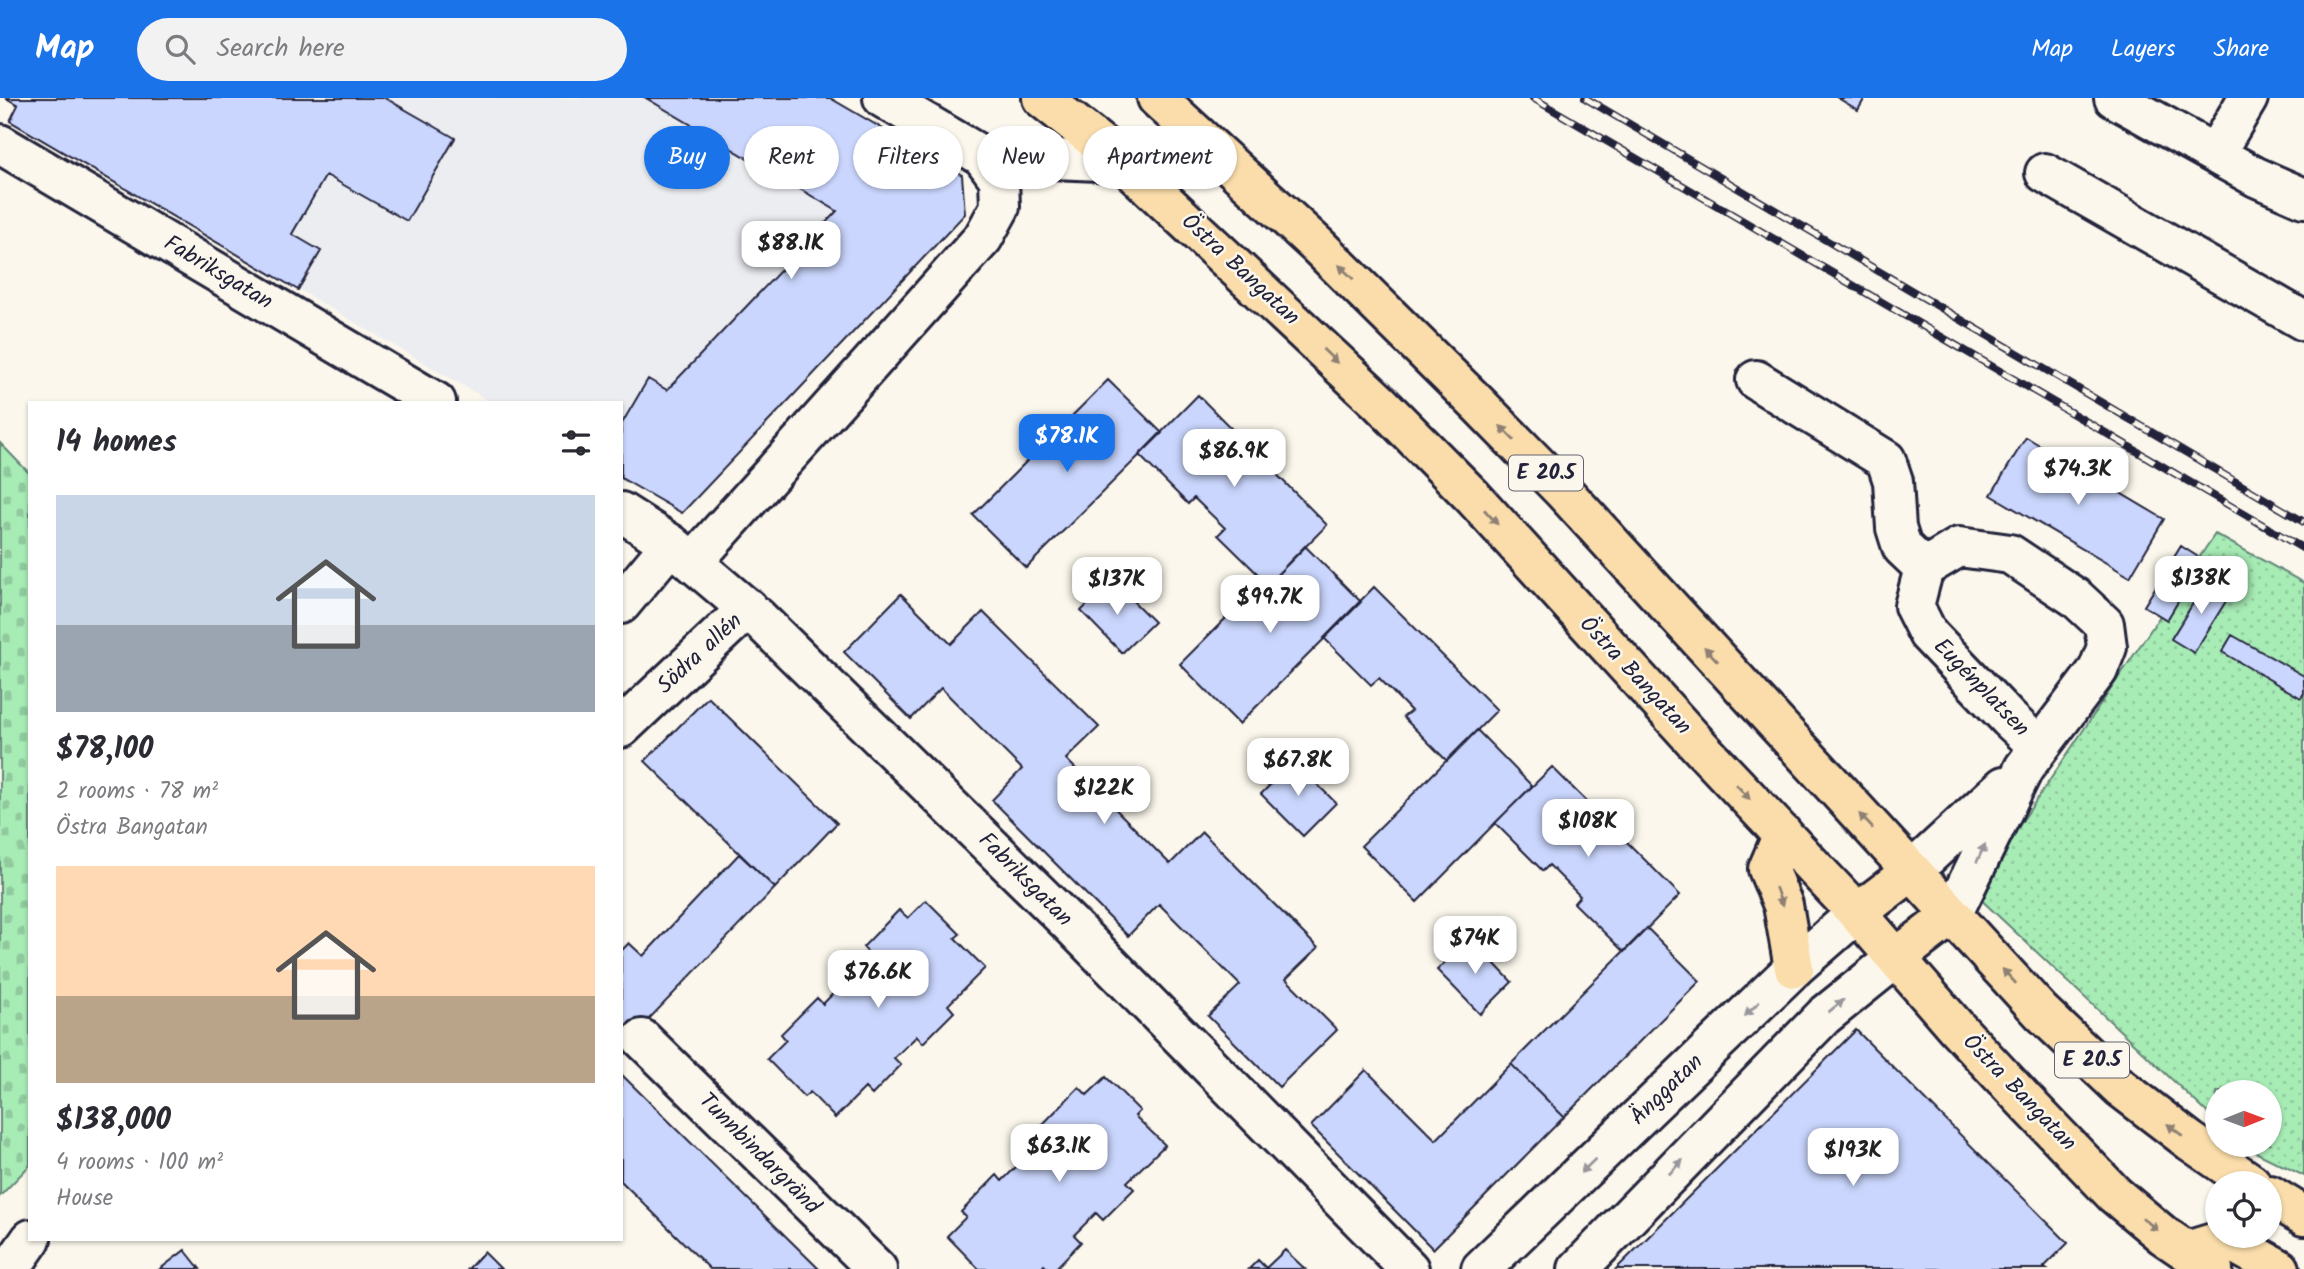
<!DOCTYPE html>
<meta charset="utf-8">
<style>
:root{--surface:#fff;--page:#f2f2f3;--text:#2b2b33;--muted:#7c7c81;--accent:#1a73e8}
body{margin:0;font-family:Kalam,sans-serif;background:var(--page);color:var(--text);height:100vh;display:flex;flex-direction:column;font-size:26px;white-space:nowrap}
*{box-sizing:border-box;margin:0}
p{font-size:23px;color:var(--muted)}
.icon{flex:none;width:38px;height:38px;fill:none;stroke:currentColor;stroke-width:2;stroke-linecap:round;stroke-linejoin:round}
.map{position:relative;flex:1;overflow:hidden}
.drawer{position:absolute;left:28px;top:303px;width:595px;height:840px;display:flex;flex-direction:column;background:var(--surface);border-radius:0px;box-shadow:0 2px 5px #0004}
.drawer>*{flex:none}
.top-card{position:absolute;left:644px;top:28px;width:665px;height:63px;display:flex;gap:14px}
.needle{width:46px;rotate:89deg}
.buttons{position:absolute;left:2205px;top:982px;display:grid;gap:14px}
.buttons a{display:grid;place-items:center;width:77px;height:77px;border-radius:50%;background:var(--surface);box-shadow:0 2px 5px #0004;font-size:35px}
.price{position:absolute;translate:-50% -60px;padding:0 16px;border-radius:14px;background:#fff;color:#222;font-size:23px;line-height:46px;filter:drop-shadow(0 2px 4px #0008)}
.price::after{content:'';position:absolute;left:50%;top:42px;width:21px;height:16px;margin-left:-10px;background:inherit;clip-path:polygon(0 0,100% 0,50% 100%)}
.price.current{background:var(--accent);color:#fff}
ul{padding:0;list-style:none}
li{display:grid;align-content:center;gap:14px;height:371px;padding:0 28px}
li span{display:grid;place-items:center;height:217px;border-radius:0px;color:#555}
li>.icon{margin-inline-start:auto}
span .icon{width:126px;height:126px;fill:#fffc;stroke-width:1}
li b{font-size:30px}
h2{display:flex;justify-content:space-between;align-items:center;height:84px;padding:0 28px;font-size:30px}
.chip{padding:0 24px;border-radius:32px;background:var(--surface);box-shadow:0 2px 5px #0004;font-size:24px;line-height:63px}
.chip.current{background:var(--accent);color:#fff}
header{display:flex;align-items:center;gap:42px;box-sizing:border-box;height:98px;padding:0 35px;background:var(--accent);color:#fff}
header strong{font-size:33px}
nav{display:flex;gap:38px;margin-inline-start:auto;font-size:24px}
.search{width:490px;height:63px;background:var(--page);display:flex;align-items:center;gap:18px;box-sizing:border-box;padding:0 24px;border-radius:38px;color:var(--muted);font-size:26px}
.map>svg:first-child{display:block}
.built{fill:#ecedf1}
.cemetery{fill:url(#cemetery-stones);stroke:#648678;stroke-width:2}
.park{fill:url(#park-dots);stroke:#648678;stroke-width:2}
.building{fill:#cad6fd;stroke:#22223b;stroke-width:2}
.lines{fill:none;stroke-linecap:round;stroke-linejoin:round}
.minor-casing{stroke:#22223b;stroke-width:44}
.major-casing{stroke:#22223b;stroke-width:44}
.minor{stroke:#fbf7ec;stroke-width:38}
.major{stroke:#faddab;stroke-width:38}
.rail-casing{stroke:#22223b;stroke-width:8}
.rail{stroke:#fbf7ec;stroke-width:5;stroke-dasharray:16;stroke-linecap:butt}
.oneway{fill:#8e8073}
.oneway2{fill:#99979c}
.labels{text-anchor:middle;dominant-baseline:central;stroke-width:5;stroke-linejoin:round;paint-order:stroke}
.shield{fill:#fbf7ec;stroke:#636270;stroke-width:2}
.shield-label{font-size:21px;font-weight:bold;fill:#22223b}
.street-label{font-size:23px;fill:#22223b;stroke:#fbf7ec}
</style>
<header>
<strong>Map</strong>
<div class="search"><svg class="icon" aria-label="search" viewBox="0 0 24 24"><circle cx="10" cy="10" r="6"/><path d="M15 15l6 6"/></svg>Search here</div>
<nav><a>Map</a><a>Layers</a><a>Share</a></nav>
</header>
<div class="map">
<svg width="2304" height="1171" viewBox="0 0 2304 1171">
<defs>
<pattern id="cemetery-stones" width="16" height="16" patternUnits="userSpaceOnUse" patternTransform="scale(1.75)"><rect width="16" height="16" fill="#a7ebb5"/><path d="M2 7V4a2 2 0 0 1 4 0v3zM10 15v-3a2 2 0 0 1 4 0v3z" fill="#8fc99d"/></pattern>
<pattern id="park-dots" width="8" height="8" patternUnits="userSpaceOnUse" patternTransform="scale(1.75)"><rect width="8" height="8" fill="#a7ebb5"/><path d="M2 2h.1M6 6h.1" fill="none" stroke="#8fc99d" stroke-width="1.8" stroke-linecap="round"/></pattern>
</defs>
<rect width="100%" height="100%" fill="#fbf7ec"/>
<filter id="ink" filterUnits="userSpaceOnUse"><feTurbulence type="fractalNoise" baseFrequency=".0143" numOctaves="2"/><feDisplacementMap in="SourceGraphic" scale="14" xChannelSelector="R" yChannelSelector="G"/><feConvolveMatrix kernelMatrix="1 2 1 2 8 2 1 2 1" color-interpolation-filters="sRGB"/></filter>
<g filter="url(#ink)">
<path class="built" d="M6,0h824l132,77 3,39 -283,299 -61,-35v-76h-130l-481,-281 8,-16z"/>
<path class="cemetery" d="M0,345l30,31v691l-30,31z"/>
<path class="park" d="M2215,436l89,49v593l-63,-31 29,-1v-52h-53v30l-243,-229z"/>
<path class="building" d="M6,0h379l70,40 -48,83 -81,-46 -34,59 29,17 -23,39 -288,-169 8,-16z
M646,0h184l132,77 3,39 -283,299 -61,-35v-53l27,-46 19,11 170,-179z
M1838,0h27l-7,12z
M1108,282l54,53 -136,135 -53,-53z
M1198,297l129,130 -59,59 -50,-49 7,-7 -31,-30 -6,6 -49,-49z
M2026,339l138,82 -34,58 -139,-82z
M1305,448l56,56 -122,122 -59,-60 84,-84 4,4z
M2181,448l22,14 -36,60 -23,-14z
M2208,481l23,14 -37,60 -23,-14z
M1112,482l42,42 -32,31 -41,-42z
M1374,489l123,123 -50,51 -44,-44 8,-6 -32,-33 -8,7 -47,-47z
M901,496l50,50 32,-32 116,115 -33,32 104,105 32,-32 116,116 -32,31 51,51 -58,57 -71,-71 32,-31 -81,-81 -31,32 -136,-136 30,-31 -81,-81 -30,31 -67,-67z
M2232,537l72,41v17l-3,5 -79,-46z
M708,599l129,126 -62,65 -130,-127z
M1477,632l55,56 -115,116 -56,-56z
M1294,663l42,42 -33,33 -42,-42z
M1552,669l128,128 -56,57 -50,-49 6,-7 -31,-31 -6,6 -48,-48z
M739,756l36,34 -154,160v-97l8,-8 14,13z
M926,802l34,34 -5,4 30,30 -37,37 6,7 -31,31 -6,-7 -23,22 7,7 -29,30 -7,-7 -30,30 -25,-26 -6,5 -37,-38 19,-19 -5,-6 36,-36 6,6 47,-49 -7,-8 36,-37 9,8z
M1647,830l53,53 -136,136 -53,-53z
M1470,840l42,44 -32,32 -43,-44z
M1856,932l212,213 -24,24 3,2h-431z
M1511,966l53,53 -131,132 -122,-123 55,-56 70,70z
M621,976l198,195h-109l-89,-88z
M1106,979l34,34 -5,5 30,29 -38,37 7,7 -31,31 -7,-7 -22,22 7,7 -26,27h-7l-4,-4 -3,4h-62l-32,-33 19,-19 -5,-5 36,-37 5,6 48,-48 -8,-8 37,-38 8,8z
M185,1152l15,19h-40z
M1285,1152l20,19h-56l9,-9 8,8z
M484,1154l17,17h-33z"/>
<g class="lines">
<defs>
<path id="minor" d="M2114,0l142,79 48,21
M0,46l436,258
M2215,56l33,-56
M982,58l141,6
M2045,75l259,148
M1756,282l130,80 7,21 3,47 6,19 22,21
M621,414l50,32 86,73 314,308 338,344
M693,464l290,-324 17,-31 -1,-28 -17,-23 -99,-58
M621,506l50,-60
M621,630l127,-120
M1912,773l92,-85
M1952,817l72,-147 74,-98 9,-23 -3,-23 -28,-26 -66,-44 -51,-7 -35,21 -10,38 14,28 81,85 29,27
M642,941l235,230
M10,1171l21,-30
M1481,1171l313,-301 63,-55
M1578,1171l246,-253 72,-58"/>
<path id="major" d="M1042,0l81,64 256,240 94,95 230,253 154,163 99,114 68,73 91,95 48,40 50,34
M1157,0l161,148 162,160 83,85 478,521 80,76 69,53 61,42
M1783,736l-15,35 15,36 11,63
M1857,815l55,-42
M1896,860l56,-43
M2270,1097l34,21
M2187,1153l39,-12 54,30"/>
</defs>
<use href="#minor" class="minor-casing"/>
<use href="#major" class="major-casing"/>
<use href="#minor" class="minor"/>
<use href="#major" class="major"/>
<defs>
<path id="rail" d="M1533,0l771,451
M1585,0l719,424"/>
</defs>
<use href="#rail" class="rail-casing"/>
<use href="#rail" class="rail"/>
</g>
<defs><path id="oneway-solid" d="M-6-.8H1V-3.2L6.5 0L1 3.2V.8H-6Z" transform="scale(1.75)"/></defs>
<g class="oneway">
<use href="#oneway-solid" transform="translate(1346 174) rotate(-136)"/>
<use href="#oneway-solid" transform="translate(1330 258) rotate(44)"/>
<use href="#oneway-solid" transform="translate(1507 335) rotate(-134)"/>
<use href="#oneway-solid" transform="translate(1491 419) rotate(48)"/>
<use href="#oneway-solid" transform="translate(1711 556) rotate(-133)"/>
<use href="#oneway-solid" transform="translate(1743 694) rotate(47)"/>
<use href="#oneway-solid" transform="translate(1866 723) rotate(-133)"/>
<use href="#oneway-solid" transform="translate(1779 799) rotate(70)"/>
<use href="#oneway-solid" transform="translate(2009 878) rotate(-133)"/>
<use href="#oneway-solid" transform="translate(2175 1032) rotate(-142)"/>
<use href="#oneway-solid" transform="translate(2150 1126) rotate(40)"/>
</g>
<g class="oneway2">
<use href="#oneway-solid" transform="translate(1981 755) rotate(-65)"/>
<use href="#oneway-solid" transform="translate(1836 908) rotate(-39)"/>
<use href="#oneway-solid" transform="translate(1752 911) rotate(136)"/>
<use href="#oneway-solid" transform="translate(1588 1068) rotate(136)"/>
<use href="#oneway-solid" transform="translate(1676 1069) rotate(-46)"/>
</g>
</g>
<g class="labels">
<g class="shield">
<rect x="1509" y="357.5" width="74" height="35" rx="5"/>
<rect x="2055" y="944.5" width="74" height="35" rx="5"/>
</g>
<g class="shield-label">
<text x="1546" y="375">E 20.5</text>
<text x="2092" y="962">E 20.5</text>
</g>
<g class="street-label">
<text transform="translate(1240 172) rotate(43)">Östra Bangatan</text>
<text transform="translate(218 175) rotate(31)">Fabriksgatan</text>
<text transform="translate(700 556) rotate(-43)">Södra allén</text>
<text transform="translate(1635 578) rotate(47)">Östra Bangatan</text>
<text transform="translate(1981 590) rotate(46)">Eugénplatsen</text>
<text transform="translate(1025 782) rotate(45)">Fabriksgatan</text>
<text transform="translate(1667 992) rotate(-44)">Änggatan</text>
<text transform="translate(2019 995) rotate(46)">Östra Bangatan</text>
<text transform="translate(759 1056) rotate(45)">Tunnbindargränd</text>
</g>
</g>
</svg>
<div class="buttons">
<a><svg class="needle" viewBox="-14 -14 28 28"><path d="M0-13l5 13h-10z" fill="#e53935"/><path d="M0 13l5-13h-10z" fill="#7c7c81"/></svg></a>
<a><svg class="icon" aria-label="locate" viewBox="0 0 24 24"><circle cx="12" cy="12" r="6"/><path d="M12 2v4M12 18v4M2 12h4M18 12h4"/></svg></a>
</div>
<b class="price" style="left:791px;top:183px">$88.1K</b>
<b class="price current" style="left:1067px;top:376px">$78.1K</b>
<b class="price" style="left:1234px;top:391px">$86.9K</b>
<b class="price" style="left:2078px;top:409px">$74.3K</b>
<b class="price" style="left:2201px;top:518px">$138K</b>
<b class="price" style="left:1117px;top:519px">$137K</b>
<b class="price" style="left:1270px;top:537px">$99.7K</b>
<b class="price" style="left:1298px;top:700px">$67.8K</b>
<b class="price" style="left:1104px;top:728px">$122K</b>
<b class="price" style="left:1588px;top:761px">$108K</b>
<b class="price" style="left:1475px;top:878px">$74K</b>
<b class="price" style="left:878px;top:912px">$76.6K</b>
<b class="price" style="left:1059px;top:1086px">$63.1K</b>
<b class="price" style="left:1853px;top:1090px">$193K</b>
<div class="top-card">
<a class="chip current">Buy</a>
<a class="chip">Rent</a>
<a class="chip">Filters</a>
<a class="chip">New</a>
<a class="chip">Apartment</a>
</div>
<section class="drawer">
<h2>14 homes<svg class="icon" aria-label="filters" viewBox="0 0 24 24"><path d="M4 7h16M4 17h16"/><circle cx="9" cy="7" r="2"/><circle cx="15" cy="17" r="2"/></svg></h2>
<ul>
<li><span style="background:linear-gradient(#c9d6e8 60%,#9aa5b1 0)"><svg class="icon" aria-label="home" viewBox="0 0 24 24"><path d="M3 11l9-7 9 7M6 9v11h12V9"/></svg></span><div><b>$78,100</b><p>2 rooms · 78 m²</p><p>Östra Bangatan</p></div></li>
<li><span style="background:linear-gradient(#ffd9b3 60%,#b9a48a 0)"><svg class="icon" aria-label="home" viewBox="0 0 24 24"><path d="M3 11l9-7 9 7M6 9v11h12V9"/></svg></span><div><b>$138,000</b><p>4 rooms · 100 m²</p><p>House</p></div></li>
</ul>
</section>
</div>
